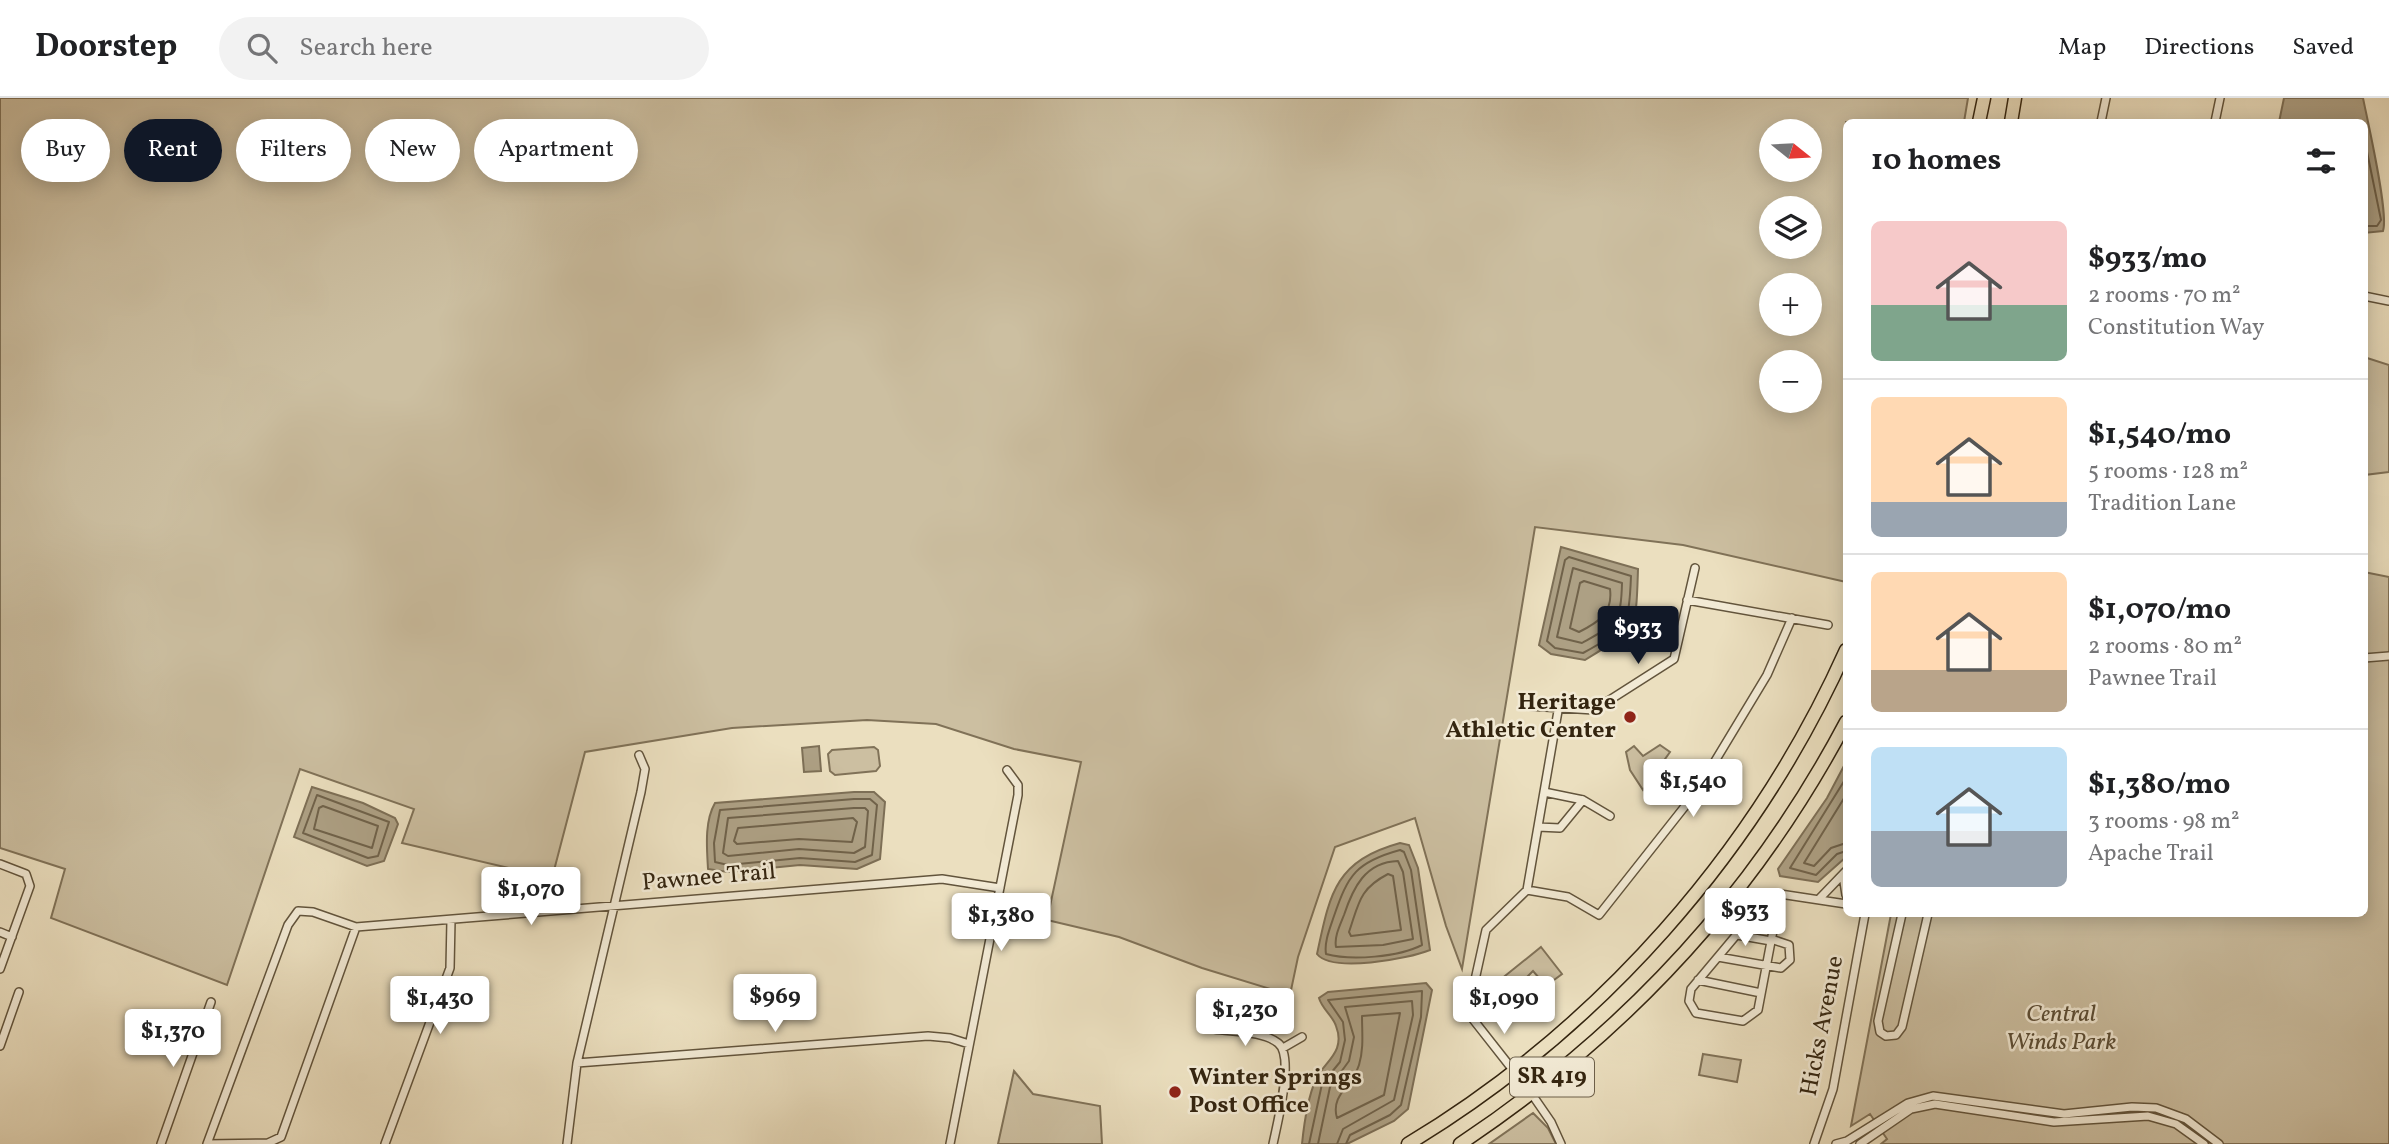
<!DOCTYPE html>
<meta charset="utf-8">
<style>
:root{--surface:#fff;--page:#f2f2f2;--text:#202124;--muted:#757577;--line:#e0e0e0;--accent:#111827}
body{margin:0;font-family:Vollkorn,serif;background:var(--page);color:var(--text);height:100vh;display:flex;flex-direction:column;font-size:26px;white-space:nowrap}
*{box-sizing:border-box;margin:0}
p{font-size:23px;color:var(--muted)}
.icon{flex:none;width:38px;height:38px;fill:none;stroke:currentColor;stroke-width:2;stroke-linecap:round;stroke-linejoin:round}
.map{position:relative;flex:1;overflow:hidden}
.sheet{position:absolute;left:1843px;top:21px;width:525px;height:798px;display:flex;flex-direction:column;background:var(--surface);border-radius:10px;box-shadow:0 4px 18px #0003}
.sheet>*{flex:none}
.guide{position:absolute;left:21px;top:21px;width:665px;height:63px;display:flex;gap:14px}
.needle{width:46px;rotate:108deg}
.tools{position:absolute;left:1759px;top:21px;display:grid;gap:14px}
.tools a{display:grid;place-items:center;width:63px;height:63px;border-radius:50%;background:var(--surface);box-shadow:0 4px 18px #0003;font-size:35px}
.price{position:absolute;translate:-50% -60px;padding:0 16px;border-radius:7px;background:#fff;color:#222;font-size:23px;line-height:46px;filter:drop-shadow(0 2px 4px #0008)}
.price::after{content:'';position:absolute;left:50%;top:42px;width:21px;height:16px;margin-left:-10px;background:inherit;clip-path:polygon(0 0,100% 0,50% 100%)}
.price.on{background:var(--accent);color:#fff}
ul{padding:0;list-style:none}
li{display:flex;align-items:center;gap:21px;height:175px;padding:0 28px}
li+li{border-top:2px solid var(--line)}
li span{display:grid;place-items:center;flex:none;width:196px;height:140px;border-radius:10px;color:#555}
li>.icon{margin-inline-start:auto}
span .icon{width:84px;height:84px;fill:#fffc;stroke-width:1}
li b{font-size:30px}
h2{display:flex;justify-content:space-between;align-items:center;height:84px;padding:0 28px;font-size:30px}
.tag{padding:0 24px;border-radius:32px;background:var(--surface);box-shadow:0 4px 18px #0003;font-size:24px;line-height:63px}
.tag.on{background:var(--accent);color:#fff}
header{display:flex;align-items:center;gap:42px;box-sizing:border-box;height:98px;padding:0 35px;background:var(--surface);border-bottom:2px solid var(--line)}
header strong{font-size:33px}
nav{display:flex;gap:38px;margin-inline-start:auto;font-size:24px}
.search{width:490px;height:63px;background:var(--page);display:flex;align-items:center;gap:18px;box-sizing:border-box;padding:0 24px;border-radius:38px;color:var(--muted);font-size:26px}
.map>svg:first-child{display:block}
.green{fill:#ccbfa1;stroke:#807258;stroke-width:2;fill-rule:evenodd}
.water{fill:#ada084;stroke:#7d6f56;stroke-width:2}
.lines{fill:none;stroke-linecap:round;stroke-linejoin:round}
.shore{stroke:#70624a;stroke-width:2}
.minor-casing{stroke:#62543c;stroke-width:10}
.primary-casing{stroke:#342510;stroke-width:15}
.minor{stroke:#f2ead5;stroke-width:7}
.primary{stroke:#ebdfbf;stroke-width:12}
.poi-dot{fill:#8f2418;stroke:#f2ead5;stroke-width:2.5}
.labels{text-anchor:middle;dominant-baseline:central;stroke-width:5;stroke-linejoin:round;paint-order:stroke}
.shield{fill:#f2ead5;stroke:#6d604b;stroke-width:2}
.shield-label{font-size:23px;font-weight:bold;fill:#342510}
.poi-label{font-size:24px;font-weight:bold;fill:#342510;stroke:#f2ead5;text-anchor:end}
.street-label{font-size:24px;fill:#342510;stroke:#f2ead5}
.park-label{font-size:24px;font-style:italic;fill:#5a4c34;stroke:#f2ead5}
</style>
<header>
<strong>Doorstep</strong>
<div class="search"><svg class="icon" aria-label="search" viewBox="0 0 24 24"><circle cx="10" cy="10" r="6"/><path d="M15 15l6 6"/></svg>Search here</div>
<nav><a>Map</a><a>Directions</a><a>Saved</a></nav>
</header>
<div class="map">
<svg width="2389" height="1046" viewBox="0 0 2389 1046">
<rect width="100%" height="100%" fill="#ebdfbf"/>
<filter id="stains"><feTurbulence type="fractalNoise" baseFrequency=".00286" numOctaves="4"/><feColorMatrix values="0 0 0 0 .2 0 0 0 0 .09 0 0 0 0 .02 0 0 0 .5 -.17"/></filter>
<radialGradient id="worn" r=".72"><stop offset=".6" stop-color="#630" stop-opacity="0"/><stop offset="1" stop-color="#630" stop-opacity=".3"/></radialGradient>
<path class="green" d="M0,0h1968l-4,24h-118v460l-163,-37 -148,-18 -73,442 -16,-43 -31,-108 -80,29 -37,110 -8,38 -88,-27 -83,-31 -72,-17 34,-158 -67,-13 -78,-25 -69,-4 -135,8 -147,24 -33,126 -150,-35 12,-34 -114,-40 -73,216 -176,-67 14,-49 -65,-21zM1771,33h39v39h-39zM1771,110h39v39h-39zM1771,187h39v39h-39zM1771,264h39v39h-39z
M2364,259l25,8v107l-25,3z
M2364,474l25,5v567h-508l6,-5 -17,-25 -19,12 40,-212h473z
M1660,647l10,7 -27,38 -13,-20 -4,-18 8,-6 9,10z
M874,649l4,3 2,16 -4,5 -41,4 -5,-4 -2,-17 4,-4z
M1541,849l21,27 -16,12 -13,-15 -19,19 10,14 -23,18 -17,-23 1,-7z
M1703,956l38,6 -4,22 -38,-7z
M1014,973l19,23 67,12 2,38h-104z
M1533,1015l15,15 8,16h-67z"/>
<path class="water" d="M2284,0h79c5,25 26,116 20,133l-19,2v-111h-85z
M1561,449l77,22c-2,62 0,58 -53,91l-34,-6 -12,-9z
M819,648l2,25 -17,1 -2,-24z
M1846,664v95l-28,25 -38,-6 -2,-7 49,-71z
M312,689l51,16 32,15 3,6 -14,37 -17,5 -73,-29z
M854,694h20l11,10 -5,57 -23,10 -57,-4 -72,7 -20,-3c-1,-20 -4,-47 7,-66z
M1400,745l9,2 9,23 12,82c-22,9 -98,23 -113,4 13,-61 18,-93 83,-111z
M1426,885l6,7 -24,119 -14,12 -47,23h-45c2,-20 6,-47 14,-65 9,-18 30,-27 20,-53 -3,-10 -14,-17 -17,-28l9,-6z"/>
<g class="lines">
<path class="shore" d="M2364,39l17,83 -4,6h-13
M1569,459l62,19c-2,49 -4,53 -48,77l-28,-5 -8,-7 18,-81z
M1573,470l49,15c-1,40 -6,41 -40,60l-25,-6z
M1584,483l26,8c3,24 -11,33 -31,43l-9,-4 10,-45z
M1846,680l-56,90 26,7 21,-21 9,-3
M317,697l72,27 -11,34 -10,2 -65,-25z
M1846,697l-42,68 10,3 17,-18 15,-5
M854,701h16l7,6 -5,50 -17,7 -55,-4 -72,7 -13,-3 -1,-19 6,-33z
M323,708l55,20 -6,22 -58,-19 5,-21z
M854,710h11l3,3 -3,36 -11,6 -55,-4 -71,7 -5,-3 5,-35z
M853,720l4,4 -5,20 -53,-3 -62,5 -3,-3 4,-13z
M1400,752l4,2 7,18 11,75c-23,12 -71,16 -96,9 -2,-12 4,-26 8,-38 14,-41 22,-54 66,-66z
M1398,763l5,11 10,67 -30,6 -47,2c-2,-10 4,-22 8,-32 9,-27 21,-53 54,-54z
M1388,776l5,2 8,54 -50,6 -2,-4c10,-29 10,-43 39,-58z
M1400,915l-16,82 -47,23c-7,-23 16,-33 22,-53 5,-17 3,-32 3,-49z
M1309,1046l13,-60 18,-22 5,-22 -2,-18 -15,-22 94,-9 -1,26 -20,88 -11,10 -40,20 -4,9
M1318,1046l12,-57 19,-26 5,-24 -9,-30 67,-6 1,14 -19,85 -51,29 -6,15"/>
<defs>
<path id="minor" d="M2101,24l5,-24
M2215,24l5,-24
M2364,198l25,5
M1687,502l141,25
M2364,560l25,-2
M1529,608l65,4 80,-51 21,-91
M1558,613l-31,179 -41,40 -15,68 1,20 59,75 20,29 10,22
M1544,694l39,8 27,16
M1538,729l22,1 23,-28
M0,766l26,10 4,12 -30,83
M1843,777l3,20
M1527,792l41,7 31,18 98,-124 70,-116 25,-57
M1780,796l-22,116 -15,11 -47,-8 -7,-12 2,-12 73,-87 16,-8 66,10
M1820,800l26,-27
M1902,816l-24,107 2,11 6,4 10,-1 6,-8 26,-113
M0,834l12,5
M1737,837l34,6
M1718,859l63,11 9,-8 -1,-15 -18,-6
M1698,882l63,13
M1214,931c19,3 49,2 64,14 17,13 -1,81 -5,101
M0,948l19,-54
M1283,950l19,-11
M577,965l351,-27 22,2 19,6
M161,1046l50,-142
M207,1046l81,-219 10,-14 15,1 43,15 586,-48 58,9
M207,1046l61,-1 13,-6 75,-210
M385,1046l65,-176 1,-48
M567,1046l10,-81 64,-271 4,-23 -6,-14
M950,1046l68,-349v-10l-11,-15
M1814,1046l19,-55 32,-175
M1836,1046l11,-3 61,-38 25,-7 131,18 68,-7 24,1 30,11 33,25
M1860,1046l51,-35 24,-5 119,18 94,-6 28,8 28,20"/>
<path id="primary" d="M1979,24l5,-24
M2011,24l4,-24
M1408,1046c191,-115 347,-291 438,-494
M1460,1046c164,-109 294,-248 386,-422"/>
</defs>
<use href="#minor" class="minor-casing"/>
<use href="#primary" class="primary-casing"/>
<use href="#minor" class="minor"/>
<use href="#primary" class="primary"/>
</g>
<g class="poi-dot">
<circle cx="1630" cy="619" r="7"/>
<circle cx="1175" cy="994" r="7"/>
</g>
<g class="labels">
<rect class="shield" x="1510" y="959.5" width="84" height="39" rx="5"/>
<g class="shield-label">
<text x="1552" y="979">SR 419</text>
</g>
<g class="poi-label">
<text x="1616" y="605">Heritage<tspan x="1616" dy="28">Athletic Center</tspan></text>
<text x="1189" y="980" text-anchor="start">Winter Springs<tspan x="1189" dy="28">Post Office</tspan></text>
</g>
<g class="street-label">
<text transform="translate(709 780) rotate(-5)">Pawnee Trail</text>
<text transform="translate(1823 928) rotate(-79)">Hicks Avenue</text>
</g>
<g class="park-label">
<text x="2061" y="917">Central<tspan x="2061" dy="28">Winds Park</tspan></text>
</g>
</g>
<rect width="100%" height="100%" filter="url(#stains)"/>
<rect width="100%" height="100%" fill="url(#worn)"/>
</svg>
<div class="tools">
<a><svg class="needle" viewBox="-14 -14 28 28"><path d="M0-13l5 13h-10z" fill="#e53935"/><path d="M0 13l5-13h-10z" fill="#757577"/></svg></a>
<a><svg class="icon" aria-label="layers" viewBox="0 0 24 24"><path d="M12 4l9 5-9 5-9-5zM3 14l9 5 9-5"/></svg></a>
<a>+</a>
<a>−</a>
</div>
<b class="price on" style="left:1638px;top:568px">$933</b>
<b class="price" style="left:1693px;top:721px">$1,540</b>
<b class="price" style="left:531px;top:829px">$1,070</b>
<b class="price" style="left:1745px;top:850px">$933</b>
<b class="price" style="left:1001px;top:855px">$1,380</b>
<b class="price" style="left:775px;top:936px">$969</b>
<b class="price" style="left:440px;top:938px">$1,430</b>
<b class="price" style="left:1504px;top:938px">$1,090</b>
<b class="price" style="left:1245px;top:950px">$1,230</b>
<b class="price" style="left:173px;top:971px">$1,370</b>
<div class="guide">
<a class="tag">Buy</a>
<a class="tag on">Rent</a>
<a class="tag">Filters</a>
<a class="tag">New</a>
<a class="tag">Apartment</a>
</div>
<section class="sheet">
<h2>10 homes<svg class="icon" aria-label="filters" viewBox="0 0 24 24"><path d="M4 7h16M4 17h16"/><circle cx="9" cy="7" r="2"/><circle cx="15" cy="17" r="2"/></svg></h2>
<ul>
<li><span style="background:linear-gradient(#f6c9c9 60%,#7fa58c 0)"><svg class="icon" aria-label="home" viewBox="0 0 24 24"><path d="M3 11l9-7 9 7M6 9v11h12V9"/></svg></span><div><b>$933/mo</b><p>2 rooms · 70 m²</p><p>Constitution Way</p></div></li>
<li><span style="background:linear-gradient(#ffd9b3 75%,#9aa5b1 0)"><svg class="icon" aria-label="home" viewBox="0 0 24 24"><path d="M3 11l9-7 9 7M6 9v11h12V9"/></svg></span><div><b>$1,540/mo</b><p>5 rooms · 128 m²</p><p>Tradition Lane</p></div></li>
<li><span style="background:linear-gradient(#ffd9b3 70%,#b9a48a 0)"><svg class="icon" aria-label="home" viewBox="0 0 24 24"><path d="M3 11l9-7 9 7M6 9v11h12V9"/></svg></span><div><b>$1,070/mo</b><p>2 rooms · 80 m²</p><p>Pawnee Trail</p></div></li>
<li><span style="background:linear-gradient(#bfe0f5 60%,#9aa5b1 0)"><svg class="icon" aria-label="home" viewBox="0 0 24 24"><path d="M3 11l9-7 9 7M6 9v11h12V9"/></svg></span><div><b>$1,380/mo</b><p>3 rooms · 98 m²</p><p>Apache Trail</p></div></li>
</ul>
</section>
</div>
